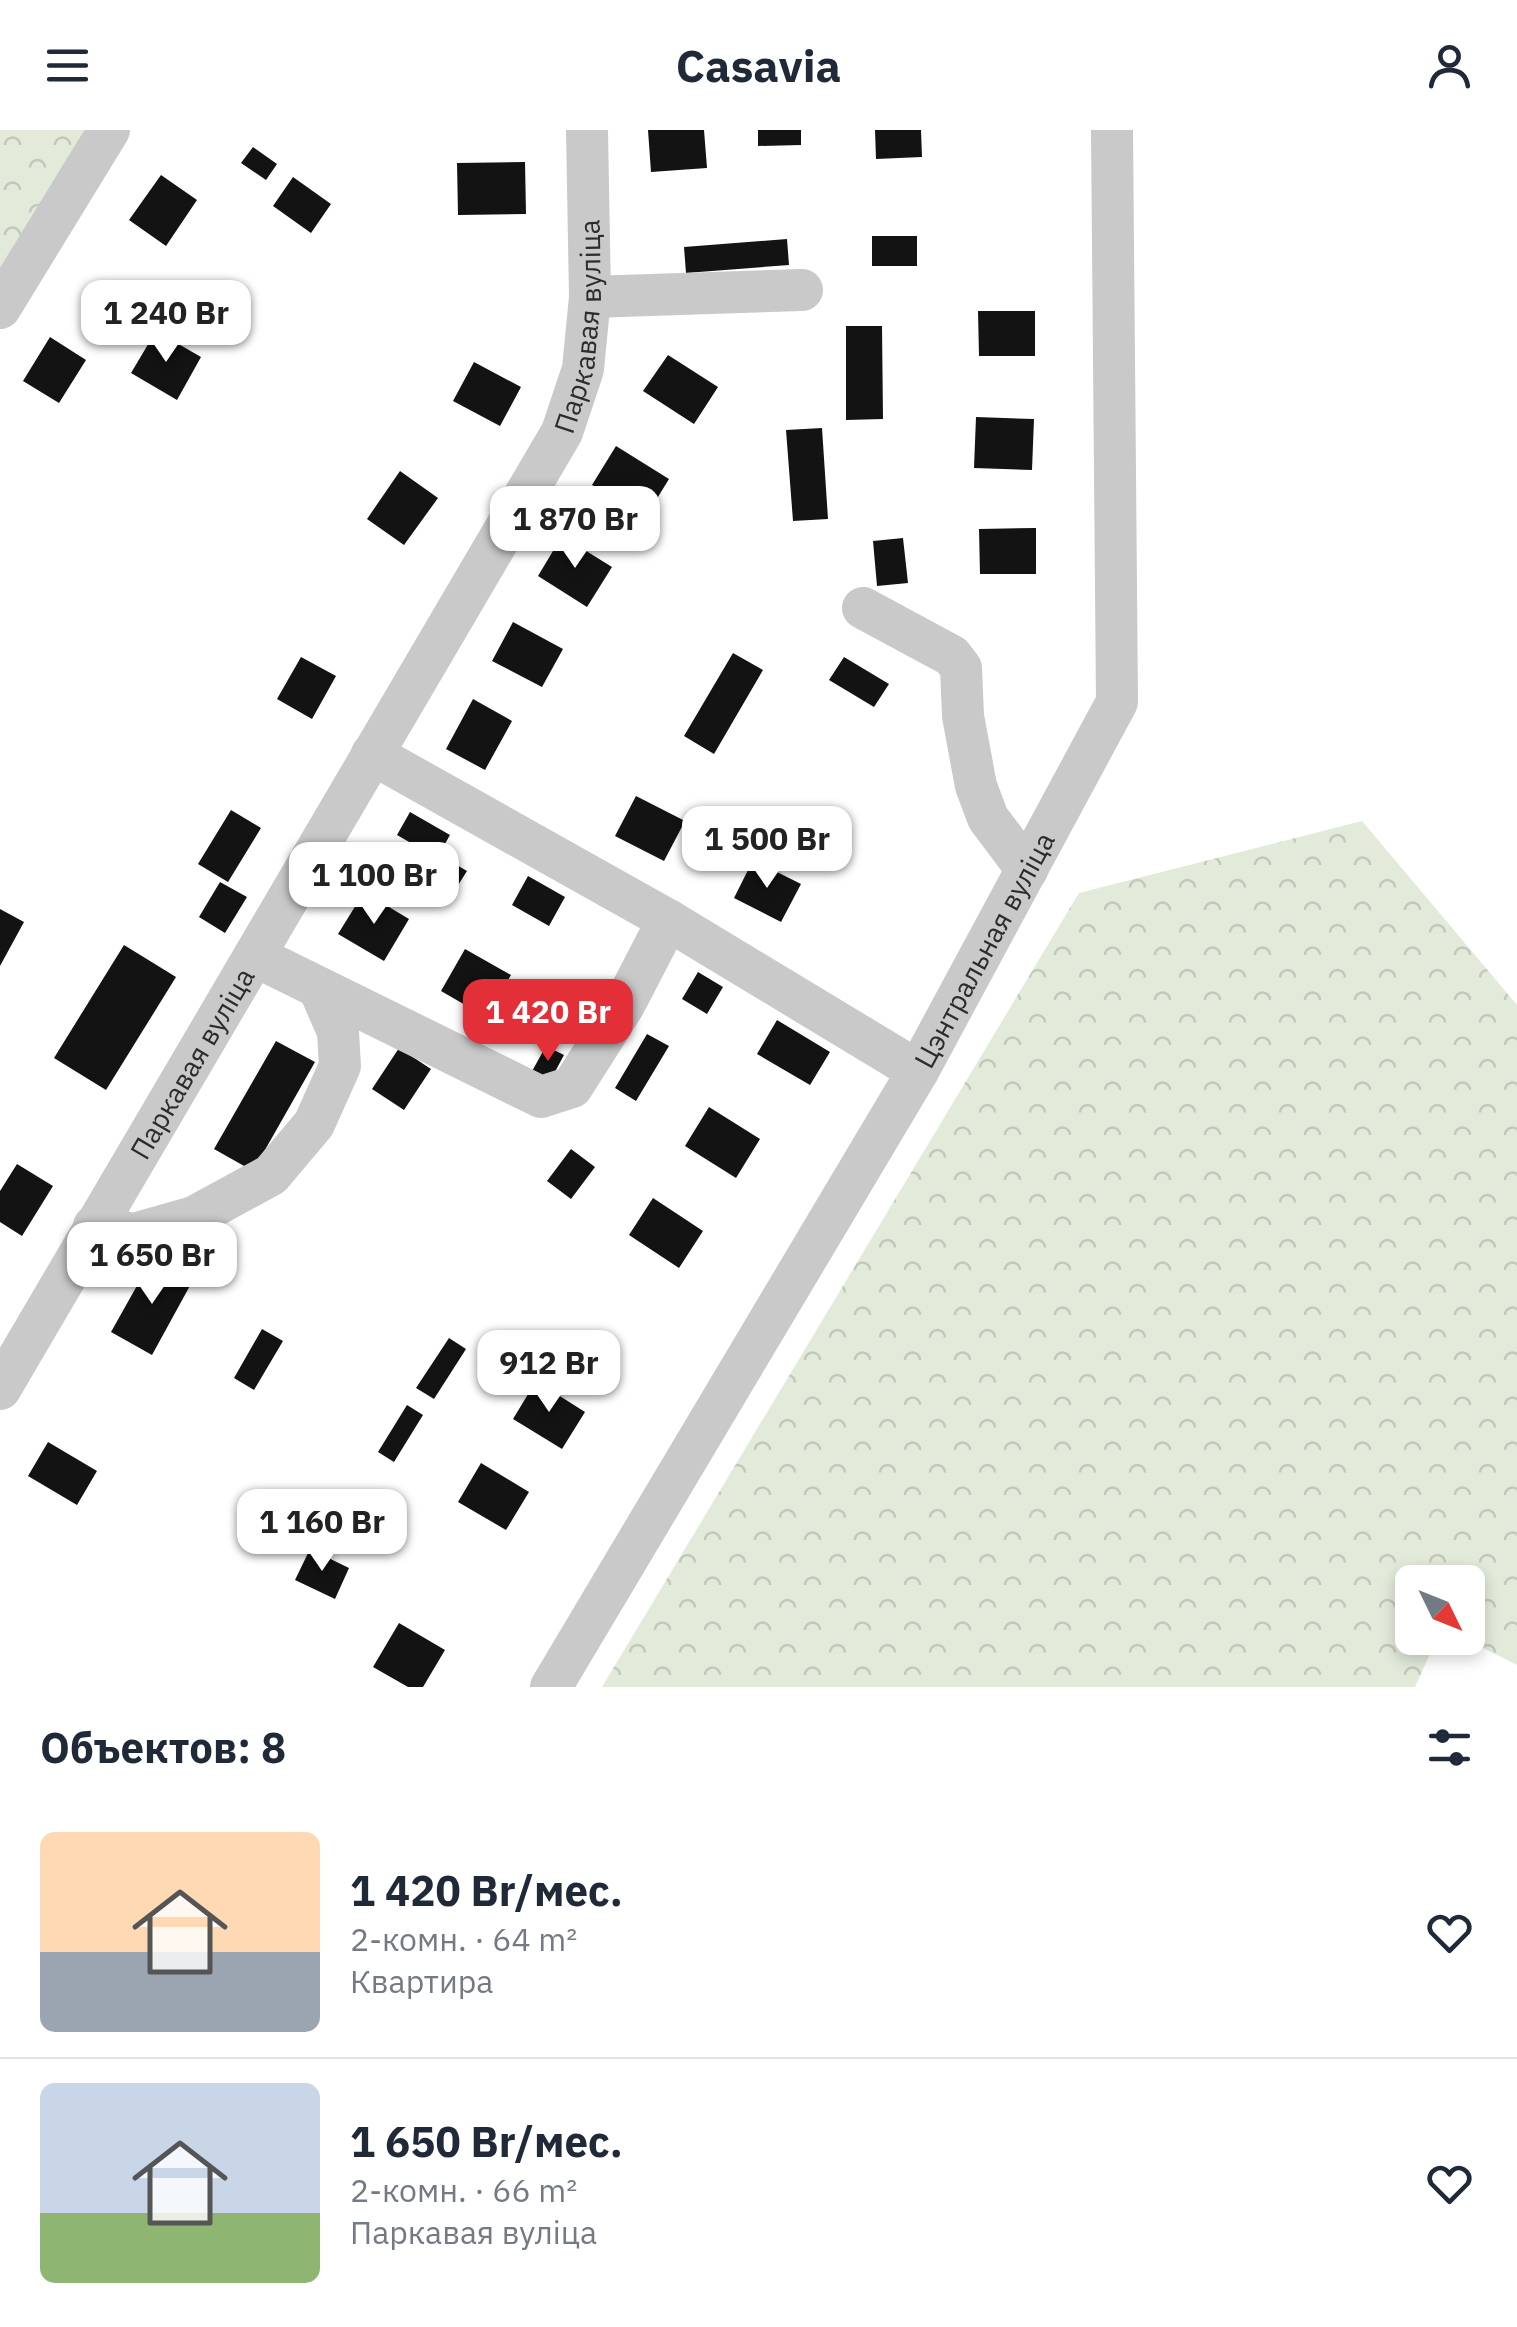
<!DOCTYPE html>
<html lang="ru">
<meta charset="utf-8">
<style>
:root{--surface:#fff;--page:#f6f6f7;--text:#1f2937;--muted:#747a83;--line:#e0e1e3;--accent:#e32f38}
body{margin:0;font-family:"IBM Plex Sans",sans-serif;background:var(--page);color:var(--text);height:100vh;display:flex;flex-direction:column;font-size:38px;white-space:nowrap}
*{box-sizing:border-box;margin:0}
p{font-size:32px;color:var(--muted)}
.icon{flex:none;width:55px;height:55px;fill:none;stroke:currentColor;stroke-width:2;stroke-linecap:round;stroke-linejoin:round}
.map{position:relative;height:1557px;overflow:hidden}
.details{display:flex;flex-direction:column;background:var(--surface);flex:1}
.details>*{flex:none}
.needle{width:65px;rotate:133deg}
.controls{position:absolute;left:1395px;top:1435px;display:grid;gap:20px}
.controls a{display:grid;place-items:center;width:90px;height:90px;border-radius:15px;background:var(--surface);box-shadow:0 5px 15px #0003;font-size:50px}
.price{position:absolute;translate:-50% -85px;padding:0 22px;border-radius:20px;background:#fff;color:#222;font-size:32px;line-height:65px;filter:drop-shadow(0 2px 5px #0008)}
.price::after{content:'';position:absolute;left:50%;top:60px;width:30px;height:22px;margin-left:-15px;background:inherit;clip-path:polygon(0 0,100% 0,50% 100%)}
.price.active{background:var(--accent);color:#fff}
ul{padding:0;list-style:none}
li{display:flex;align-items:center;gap:30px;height:250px;padding:0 40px}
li+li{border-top:2px solid var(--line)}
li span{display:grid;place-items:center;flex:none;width:280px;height:200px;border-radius:15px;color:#555}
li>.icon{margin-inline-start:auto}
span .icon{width:120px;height:120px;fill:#fffc;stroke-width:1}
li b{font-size:42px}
h2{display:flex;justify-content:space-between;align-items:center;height:120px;padding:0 40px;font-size:42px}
header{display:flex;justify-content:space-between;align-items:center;height:130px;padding:0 40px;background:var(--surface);font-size:45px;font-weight:800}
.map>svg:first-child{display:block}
.forest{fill:url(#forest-crowns)}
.building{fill:#131313}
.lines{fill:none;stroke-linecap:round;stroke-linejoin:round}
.minor{stroke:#c9c9c9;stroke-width:42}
.labels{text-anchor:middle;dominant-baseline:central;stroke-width:10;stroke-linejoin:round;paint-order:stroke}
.street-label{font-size:28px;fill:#2c2c2c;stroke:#fff}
</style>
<header><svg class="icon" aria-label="menu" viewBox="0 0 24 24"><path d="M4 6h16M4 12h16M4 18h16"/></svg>Casavia<svg class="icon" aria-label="person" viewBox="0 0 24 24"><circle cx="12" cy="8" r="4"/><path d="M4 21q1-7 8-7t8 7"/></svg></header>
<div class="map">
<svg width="1517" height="1557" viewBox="0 0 1517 1557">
<defs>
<pattern id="forest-crowns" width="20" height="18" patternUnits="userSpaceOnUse" patternTransform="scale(2.5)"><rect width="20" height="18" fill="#e2eada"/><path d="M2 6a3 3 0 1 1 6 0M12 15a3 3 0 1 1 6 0" fill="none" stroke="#c2c9bb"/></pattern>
</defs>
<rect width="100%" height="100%" fill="#fff"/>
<path class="forest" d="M0,0h109l-109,178z
M1362,691l155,184v660l-54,-27h5v-56h-56v56h25l-22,49h-813l477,-794z"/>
<path class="building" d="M648,0h56l3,38 -56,4z
M758,0h43v15l-43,1z
M875,0h46l1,27 -46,2z
M253,17l24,17 -11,16 -25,-17z
M525,32l1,52 -68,1 -1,-52z
M161,45l36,25 -31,46 -37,-26z
M293,47l38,27 -20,29 -38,-27z
M872,106h45v30h-45z
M787,109l2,26 -103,8 -2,-26z
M978,181h57v45h-56z
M846,196h36l1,93 -37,1z
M156,201l45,26 -24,43 -46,-27z
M50,207l36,23 -27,43 -36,-22z
M668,225l50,32 -24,37 -51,-33z
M474,232l47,25 -21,39 -47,-25z
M976,287l58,2 -2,51 -58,-2z
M822,298l6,91 -35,2 -7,-91z
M616,316l53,33 -24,39 -53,-33z
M400,341l38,27 -34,47 -37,-26z
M1036,398v46h-56l-1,-45z
M562,406l50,31 -25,40 -49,-31z
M903,408l5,45 -31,3 -4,-45z
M513,492l50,27 -21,38 -50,-26z
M733,523l30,17 -49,84 -30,-18z
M301,527l35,19 -24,43 -35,-20z
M844,527l45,27 -15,23 -45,-27z
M473,569l39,22 -27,49 -39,-21z
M636,666l49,25 -21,40 -49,-25z
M231,680l30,18 -33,54 -30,-18z
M410,682l40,23 -13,23 -40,-23z
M753,730l48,24 -20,38 -47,-24z
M455,734l12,7 -17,27 -12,-7z
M528,746l37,21 -16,29 -37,-21z
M220,752l27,15 -22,36 -26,-16z
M364,762l45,27 -25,42 -46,-27z
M0,779l24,13 -24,44z
M124,815l52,32 -70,113 -52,-32z
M465,819l46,26 -25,42 -45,-26z
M698,842l25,15 -16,27 -25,-15z
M558,857l23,12 -21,39 -23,-12z
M777,890l53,32 -20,33 -53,-31z
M647,904l22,12 -33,55 -21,-13z
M276,911l39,21 -62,109 -39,-22z
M546,916l18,9 -15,28 -18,-10z
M399,918l32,21 -27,41 -32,-21z
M709,977l51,32 -24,39 -51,-32z
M571,1019l24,18 -24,32 -24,-18z
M17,1034l36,22 -31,50 -22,-14v-31z
M653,1068l50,33 -24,37 -50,-33z
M152,1129l40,23 -40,73 -41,-23z
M262,1199l21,12 -29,49 -20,-12z
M449,1208l17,11 -32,50 -18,-11z
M536,1251l49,31 -23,37 -49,-30z
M407,1275l16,10 -29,47 -16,-10z
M48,1312l49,29 -20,34 -49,-29z
M481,1333l48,29 -23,38 -48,-28z
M310,1419l39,19 -14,31 -40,-19z
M399,1493l46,27 -22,37h-15l-35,-20z"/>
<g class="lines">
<g class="minor">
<path d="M590,167l212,-7"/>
<path d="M0,178l109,-178"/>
<path d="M863,478l89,48 9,12 2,48 13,70 12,32 39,52"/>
<path d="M372,624l296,166 250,151"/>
<path d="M255,826l286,141 31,-10 52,-82 44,-85"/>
<path d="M94,1096l40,8 60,-17 77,-42 43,-51 26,-58 -2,-34 -19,-44"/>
<path id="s1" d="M0,1259l562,-957 21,-63 7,-72 -3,-167"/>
<path id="s2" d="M551,1557l367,-616 199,-369 -5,-572"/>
</g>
</g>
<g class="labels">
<g class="street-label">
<text stroke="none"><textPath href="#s1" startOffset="1218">Паркавая вуліца</textPath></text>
<text stroke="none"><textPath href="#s2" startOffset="855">Цэнтральная вуліца</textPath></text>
<text stroke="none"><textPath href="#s1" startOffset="378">Паркавая вуліца</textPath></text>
</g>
</g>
</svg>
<div class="controls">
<a><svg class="needle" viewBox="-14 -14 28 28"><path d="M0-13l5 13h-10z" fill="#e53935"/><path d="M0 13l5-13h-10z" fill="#747a83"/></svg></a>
</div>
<b class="price" style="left:166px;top:235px">1 240 Br</b>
<b class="price" style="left:575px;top:441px">1 870 Br</b>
<b class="price" style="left:767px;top:761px">1 500 Br</b>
<b class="price" style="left:374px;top:797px">1 100 Br</b>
<b class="price active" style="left:548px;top:934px">1 420 Br</b>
<b class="price" style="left:152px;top:1177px">1 650 Br</b>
<b class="price" style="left:549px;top:1285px">912 Br</b>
<b class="price" style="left:322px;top:1444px">1 160 Br</b>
</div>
<section class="details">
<h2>Объектов: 8<svg class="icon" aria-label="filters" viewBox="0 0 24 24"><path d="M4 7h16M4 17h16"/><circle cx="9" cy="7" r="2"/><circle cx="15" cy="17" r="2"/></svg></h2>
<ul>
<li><span style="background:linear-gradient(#ffd9b3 60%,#9aa5b1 0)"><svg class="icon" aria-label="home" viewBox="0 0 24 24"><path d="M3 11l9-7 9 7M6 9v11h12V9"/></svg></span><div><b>1 420 Br/мес.</b><p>2-комн. · 64 m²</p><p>Квартира</p></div><svg class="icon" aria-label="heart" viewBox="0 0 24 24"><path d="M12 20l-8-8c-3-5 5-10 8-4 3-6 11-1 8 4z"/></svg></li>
<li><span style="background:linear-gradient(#c9d6e8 65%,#8fb573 0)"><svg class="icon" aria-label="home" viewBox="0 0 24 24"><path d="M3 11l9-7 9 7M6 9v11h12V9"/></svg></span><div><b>1 650 Br/мес.</b><p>2-комн. · 66 m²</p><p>Паркавая вуліца</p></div><svg class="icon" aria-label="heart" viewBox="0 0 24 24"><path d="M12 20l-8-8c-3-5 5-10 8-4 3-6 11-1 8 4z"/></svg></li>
</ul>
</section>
